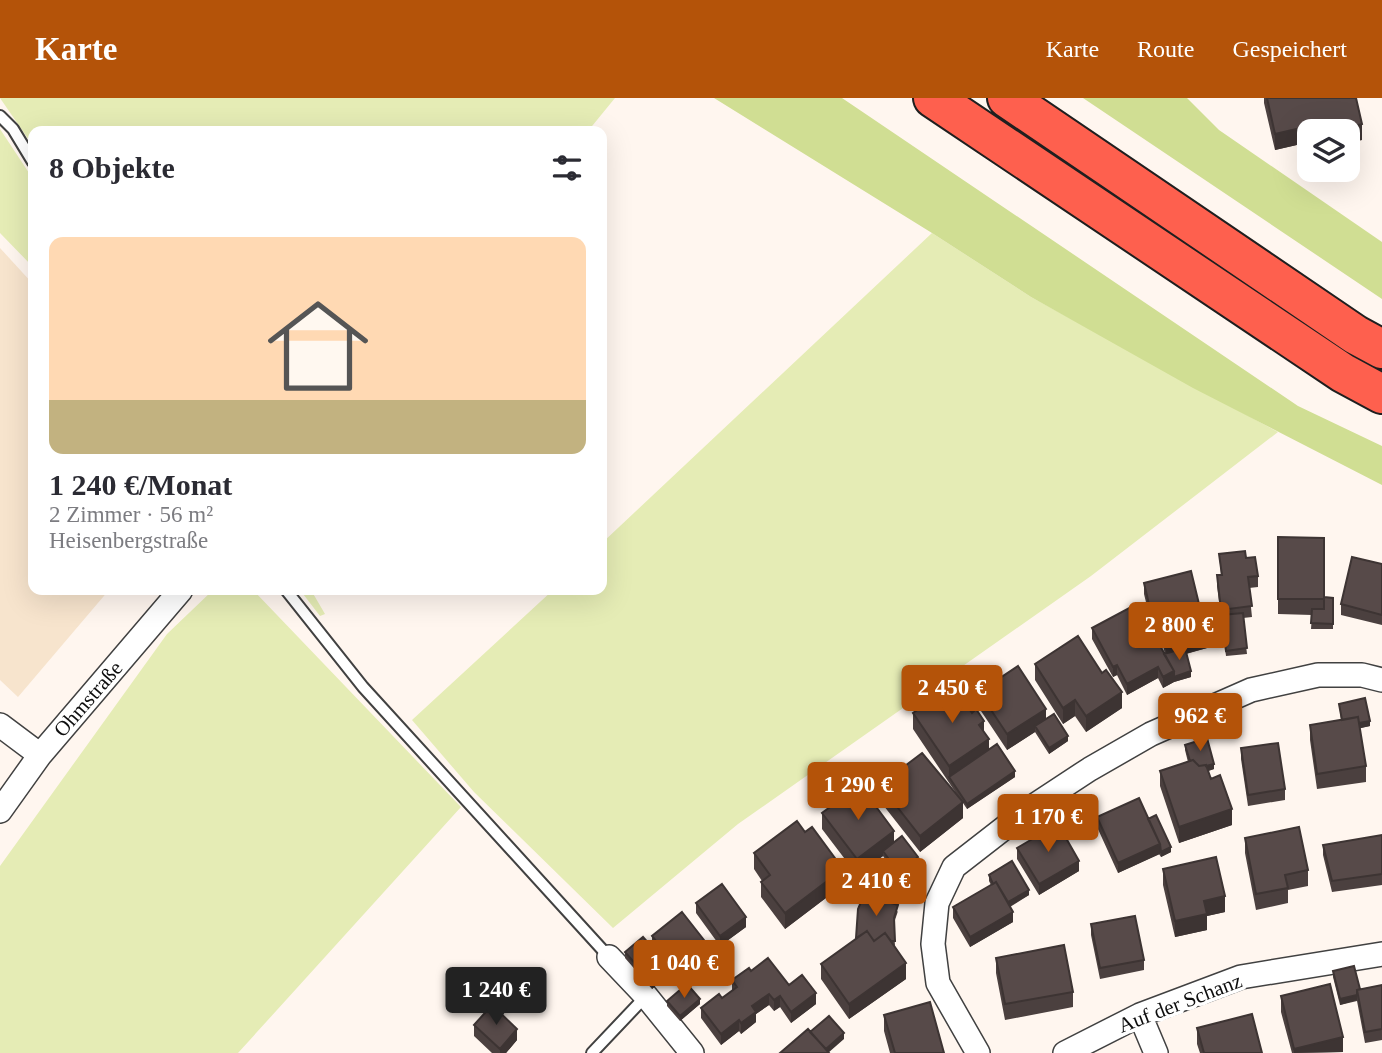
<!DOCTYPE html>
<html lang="de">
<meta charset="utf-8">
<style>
:root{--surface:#fff;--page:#f7f7f7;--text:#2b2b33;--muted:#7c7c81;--line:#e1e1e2;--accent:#b45309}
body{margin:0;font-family:"Times New Roman",serif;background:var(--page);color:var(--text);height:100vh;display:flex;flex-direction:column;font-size:26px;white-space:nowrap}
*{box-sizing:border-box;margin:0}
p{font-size:23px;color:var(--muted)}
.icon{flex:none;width:38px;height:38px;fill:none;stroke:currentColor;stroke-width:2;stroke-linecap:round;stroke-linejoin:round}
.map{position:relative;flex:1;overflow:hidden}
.side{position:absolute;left:28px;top:28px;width:579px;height:469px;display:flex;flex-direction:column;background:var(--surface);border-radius:14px;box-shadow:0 7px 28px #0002}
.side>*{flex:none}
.buttons{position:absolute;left:1297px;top:21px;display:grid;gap:14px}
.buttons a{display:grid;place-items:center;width:63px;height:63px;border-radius:14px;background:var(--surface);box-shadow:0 7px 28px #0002;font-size:35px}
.price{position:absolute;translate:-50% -60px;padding:0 16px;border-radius:7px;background:var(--accent);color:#fff;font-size:23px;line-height:46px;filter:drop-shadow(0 2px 4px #0008)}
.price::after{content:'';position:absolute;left:50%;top:42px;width:21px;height:16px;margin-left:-10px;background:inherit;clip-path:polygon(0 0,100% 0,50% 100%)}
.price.on{background:#222;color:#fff}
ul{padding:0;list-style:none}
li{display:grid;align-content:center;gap:14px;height:371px;padding:0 21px}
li+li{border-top:2px solid var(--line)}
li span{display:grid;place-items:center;height:217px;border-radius:14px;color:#555}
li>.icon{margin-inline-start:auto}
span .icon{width:126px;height:126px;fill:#fffc;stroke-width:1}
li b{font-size:30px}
h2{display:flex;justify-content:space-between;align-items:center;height:84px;padding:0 21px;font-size:30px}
header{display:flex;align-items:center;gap:42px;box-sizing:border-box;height:98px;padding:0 35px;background:var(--accent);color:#fff}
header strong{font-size:33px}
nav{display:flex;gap:38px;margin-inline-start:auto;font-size:24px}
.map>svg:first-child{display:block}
.farmland{fill:#f7e4cd}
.green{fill:#e5ecb5}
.forest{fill:#d0de93}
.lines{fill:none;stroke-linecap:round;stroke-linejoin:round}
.lane-casing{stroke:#414141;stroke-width:14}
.street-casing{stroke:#414141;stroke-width:26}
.highway-casing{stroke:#1f1f1f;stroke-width:42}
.lane{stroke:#fff;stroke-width:10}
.street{stroke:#fff;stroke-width:23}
.highway{stroke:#fe604e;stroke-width:38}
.wall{fill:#4b403f}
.shaded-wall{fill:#3d3433}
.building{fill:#574a49;stroke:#3d3433;stroke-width:2}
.labels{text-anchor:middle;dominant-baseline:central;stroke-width:7;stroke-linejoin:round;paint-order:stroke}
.street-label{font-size:21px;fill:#0e0e0e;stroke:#fff}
</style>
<header>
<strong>Karte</strong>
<nav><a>Karte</a><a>Route</a><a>Gespeichert</a></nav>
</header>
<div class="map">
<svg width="1382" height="955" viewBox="0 0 1382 955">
<rect width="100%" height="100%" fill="#fff6ef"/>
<path class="farmland" d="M0,150l33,36v306h76l-91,107 -18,-17z"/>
<path class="green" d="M0,0h615l-27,33h-555v15z
M0,31l33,50v88l-33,-34z
M932,135l99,64 247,135 -187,144 -353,248 -125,104 -139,-136 -62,-72 141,-130h49v-47z
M213,492h40l208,217 -223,246h-238v-187l167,-232z
M300,492h11l14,24 -5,2z"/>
<path class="forest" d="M714,0h128l456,308 84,40v39l-189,-97 -162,-91 -99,-64z
M1083,0h104l32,32 163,112v57z"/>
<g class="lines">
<defs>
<path id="lane" d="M0,18l13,13 20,33
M286,492l77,97 246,270
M592,955l54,-57"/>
<path id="street" d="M0,627l40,30
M0,713l40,-56 141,-165
M609,859l37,39 46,57
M1140,917l16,38
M978,955l-40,-70 -5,-39 4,-41 17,-36 72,-56 64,-42 61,-35 100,-44 67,-15h44l20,5
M1065,955l75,-38 101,-38 141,-23"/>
<path id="highway" d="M933,0l410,275 39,21
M1007,0l349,237 26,14"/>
</defs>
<use href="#lane" class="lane-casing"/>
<use href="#street" class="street-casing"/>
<use href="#highway" class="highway-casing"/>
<use href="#lane" class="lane"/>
<use href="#street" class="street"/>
<use href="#highway" class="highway"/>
</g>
<path class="wall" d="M1264,0h92l6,42 -53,-9v22l-5,1 -3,-10 -26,6 -11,-47z
M1278,439l46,60 9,1v31h-22l1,-14 -34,-1z
M1219,456l27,4 12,18v11l-9,1 3,29 -9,1 4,36 -21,2 -9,-70v-11h4z
M1382,466v61l-41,-10v-11z
M1144,485l63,65 -21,6 5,23 -17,5 -11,6 -5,-10 -31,17 -10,-20 -4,2 -21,-38v-11l60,18 13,8 -7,-28 -6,1 -8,-33z
M1035,566l87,44 -36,24 -11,-16 -12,8 -28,-44z
M979,594l67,27 22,22 -19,13 -14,-22 -28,18 -28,-42z
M1339,606l31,22 -10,2 6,38v16l-49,7 -7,-49v-15l31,-5z
M913,615l71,20 5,16 26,28 -48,32 -4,-6v15l-43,34 -40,-51v-16l80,14 -47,-70z
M1185,647l29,24 -6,2 3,8 21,46 -53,18 -19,-57v-15l28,-9 -3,-12z
M1241,650l44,41v11l-37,6 -7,-47z
M822,715l72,29 24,20 -20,15 -15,-21 -26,19 -35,-46z
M1097,719l51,2 23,33 -10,5 -2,-3 -41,19 -21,-46z
M1382,737v50l-50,7 -9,-37v-10z
M1245,740l63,32v16l-20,4v13l-32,7 -11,-57z
M1017,750l62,23 -40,24 -22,-36z
M754,755l89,32 -58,44 -24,-32v-15l1,-1 -8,-12z
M1163,771l62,43 -18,4v14l-32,7 -12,-52z
M989,777l40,20 -19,12 3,15 -43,25 -17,-29v-11l38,-22 -2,-4z
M696,805l50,24 -26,19 -24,-33z
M898,813l-4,12 1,24 11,32 -57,40 -28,-40v-15z
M1091,826l53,36v10l-44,9 -9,-44z
M652,838l59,24 -30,23 -11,-15v5l-18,16 -27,-31v-6l42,13 -15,-19z
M996,860l77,34v15l-68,13 -9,-47z
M751,873l65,33 -25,19 -11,-16 -6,4 -5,-6 -13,9v8l-15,12 -2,-3 -18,14 -20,-27v-10l21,-10 10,-7v-11z
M1333,873l27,18 22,-4v55l-17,3 -8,-42 -17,4 -7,-28z
M1281,898l62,56 -51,1 -11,-41z
M667,903l33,3 -20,17 -13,-15z
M884,917l60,38h-54l-6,-22z
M474,927l43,15 -11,13h-14l-18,-17z
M1197,930l65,25h-62l-3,-9z"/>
<path class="shaded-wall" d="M1362,26v16l-14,4v-13h-14z
M1301,30v16l-26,6v-16z
M1309,39v16l-5,1v-15z
M1158,517v11l-6,1v-10z
M1207,539v11l-41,11v-11z
M1117,567v10l-4,2v-10z
M1158,569v11l-31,17v-11z
M1174,573h17v6l-17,5 -11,6v-11z
M1122,594v16l-36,24v-16z
M1075,602v16l-12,8v-16z
M1046,611v16l-11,1v6l-28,18v-16z
M984,623v16l-5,-12z
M1370,623v5l-26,6v-6z
M1068,638v5l-19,13v-6z
M989,641v16l-40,22v-11z
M1214,666v5l-21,7v-5z
M1015,673v6l-48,32v-5z
M963,704v16l-43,34v-16z
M1232,711v16l-53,18v-16z
M894,733v16l-11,4v5l-26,19v-16z
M1160,746v10l-42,19v-10z
M1171,749v5l-10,5v-5z
M918,759v5l-20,15v-5z
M1079,763v10l-40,24v-11z
M843,771v16l-58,44v-16z
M1029,792v5l-24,14v-5z
M1225,798v16l-18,4v14l-32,7v-16l29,-20z
M1013,814v10l-43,25v-10z
M746,819v10l-26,19v-10z
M711,851v11l-30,23v-11z
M906,865v16l-57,40v-15z
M670,870v5l-18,16v-6z
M816,895v11l-25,19v-11z
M769,896v11l-13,9v8l-15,12v-11l11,-17z
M1357,897v5l-17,5v-6z
M780,898v11l-6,4v-11z
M700,901v5l-20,17v-5z
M739,922v11l-18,14v-11z
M517,931v11l-11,13h-6v-4z
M844,935v6l-16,14 -5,-1z
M1343,939v15l-49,1v-4z"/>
<path class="building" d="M1267,0h89l6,26 -28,7h-25v6l-5,2 -3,-11 -26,6z
M1278,439l46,1v61h-46z
M1245,453l1,7 9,-1 3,19 -10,1 4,29 -31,4 -4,-35h5l-3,-21z
M1352,459l30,7v51l-41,-11z
M1191,473l16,66 -41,11 -8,-33 -6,2 -8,-34z
M1324,499l9,1v26l-22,-1 1,-14h12z
M1131,509l21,39 6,-4 16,29 -11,6 -5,-10 -31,17 -10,-19 -4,2 -21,-39z
M1243,515l4,35 -21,3 -5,-36z
M1078,538l24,37 4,-3 16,22 -36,24 -11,-16 -12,8 -28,-44z
M1185,550l6,23 -17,6v-6l-10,-17z
M1018,568l28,43 -39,25 -28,-42z
M953,587l19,28 4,-4 8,12 -5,4 10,14 -40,27 -36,-53z
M1365,600l5,23 -11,2 -1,-6 -16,3 -3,-16z
M1054,616l14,22 -19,12 -14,-22z
M1358,619l8,49 -49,8 -7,-49z
M1207,640l7,26 -8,2v-1l-7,1 -6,-6 -3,1 -5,-16z
M1278,645l7,46 -37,6 -7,-47z
M997,646l18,27 -48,33 -18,-27z
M922,655l41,49 -43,34 -40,-51z
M1193,662l6,6 7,-1 5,14 9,-4 12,34 -53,18 -19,-56z
M860,687l34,46 -37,28 -35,-46z
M1139,700l21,46 -42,19 -21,-46z
M1156,717l15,32 -10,5 -1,-8 -12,-25z
M797,723l8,11 7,-5 31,42 -58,44 -24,-31 9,-7 -16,-22z
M1058,726l21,37 -40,23 -22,-36z
M1299,729l9,43 -23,5 3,13 -32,6 -11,-56z
M1382,737v39l-50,7 -9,-36z
M902,738l16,21 -20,15 -15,-21z
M1216,759l9,39 -21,5 3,13 -32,7 -12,-52z
M1012,763l17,29 -21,12 -12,-20 -3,2 -4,-9z
M996,784l17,30 -43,25 -17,-30z
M722,786l24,33 -26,19 -24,-33z
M864,797l34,10 -4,13 1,23h-4l-6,-8 -11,8 -7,-10 -11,7 2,-29z
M682,814l29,37 -30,23 -29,-36z
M1135,818l9,44 -44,8 -9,-44z
M867,833l7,10 11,-8 21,30 -57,41 -28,-40z
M643,839l27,31 -18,15 -27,-31z
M1064,847l9,47 -68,12 -9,-46z
M768,860l21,27 13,-10 14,18 -25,19 -11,-16 -6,4 -5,-6 -17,12 4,6 -15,11 -2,-3 -18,14 -20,-26 18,-14 3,4 15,-11 -5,-7 17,-12 2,3z
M1354,868l6,23 -3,1v5l-17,4 -7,-28z
M687,886l13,15 -20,17 -13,-15z
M1330,886l13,53 -49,12 -13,-53z
M1382,887v44l-17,3 -8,-42z
M930,904l14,51h-49l-11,-38z
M492,907l25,24 -17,20 -26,-24z
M1252,916l10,39h-58l-7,-25z
M829,918l15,17 -18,16 -16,-17z
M808,931l21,24h-49z"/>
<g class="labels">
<g class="street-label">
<text transform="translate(88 601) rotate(-49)">Ohmstraße</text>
<text transform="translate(1180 905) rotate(-21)">Auf der Schanz</text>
</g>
</g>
</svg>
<div class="buttons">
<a><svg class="icon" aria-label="layers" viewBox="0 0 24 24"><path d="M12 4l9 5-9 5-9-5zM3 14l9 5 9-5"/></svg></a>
</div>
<b class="price" style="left:1179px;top:564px">2 800 €</b>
<b class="price" style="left:952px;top:627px">2 450 €</b>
<b class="price" style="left:1200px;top:655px">962 €</b>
<b class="price" style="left:858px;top:724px">1 290 €</b>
<b class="price" style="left:1048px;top:756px">1 170 €</b>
<b class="price" style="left:876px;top:820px">2 410 €</b>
<b class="price" style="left:684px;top:902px">1 040 €</b>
<b class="price on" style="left:496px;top:929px">1 240 €</b>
<section class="side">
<h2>8 Objekte<svg class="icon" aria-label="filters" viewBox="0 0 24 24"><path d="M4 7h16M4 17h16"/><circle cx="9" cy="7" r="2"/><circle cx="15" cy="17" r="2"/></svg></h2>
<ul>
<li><span style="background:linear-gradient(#ffd9b3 75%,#c2b280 0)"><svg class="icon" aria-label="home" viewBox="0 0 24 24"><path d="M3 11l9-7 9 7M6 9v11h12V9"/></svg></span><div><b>1 240 €/Monat</b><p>2 Zimmer · 56 m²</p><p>Heisenbergstraße</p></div></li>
</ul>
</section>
</div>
